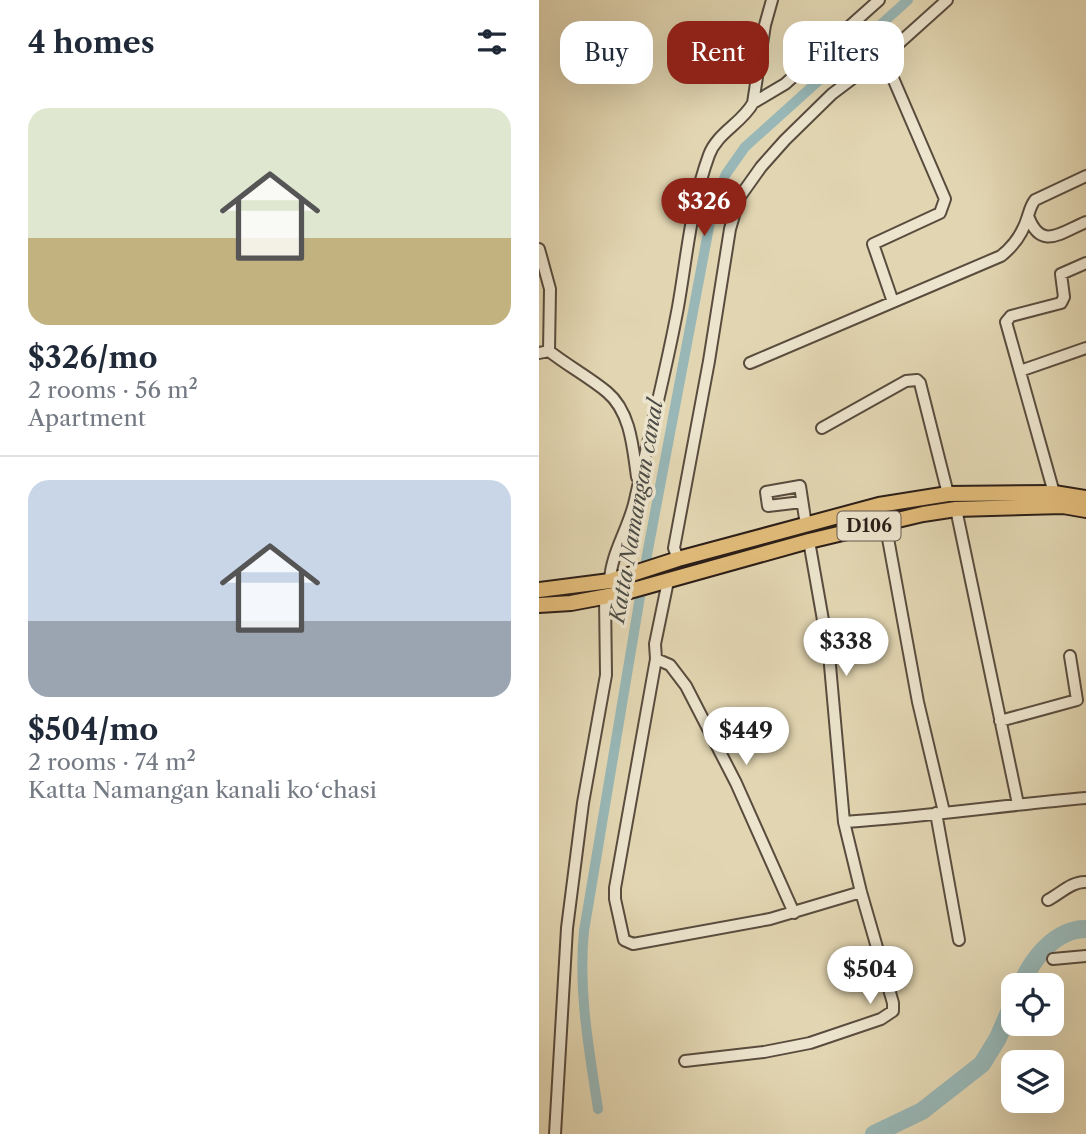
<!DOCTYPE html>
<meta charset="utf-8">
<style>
:root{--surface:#fff;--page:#f6f6f7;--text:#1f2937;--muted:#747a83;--line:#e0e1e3;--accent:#8f2418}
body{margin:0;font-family:"Libre Caslon Text",serif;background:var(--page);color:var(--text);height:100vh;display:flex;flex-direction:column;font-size:26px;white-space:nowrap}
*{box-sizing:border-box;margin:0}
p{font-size:23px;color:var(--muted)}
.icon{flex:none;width:38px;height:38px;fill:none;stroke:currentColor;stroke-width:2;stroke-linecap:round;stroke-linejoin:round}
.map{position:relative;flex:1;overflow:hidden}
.details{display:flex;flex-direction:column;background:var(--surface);width:539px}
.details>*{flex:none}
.banner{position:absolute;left:21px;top:21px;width:420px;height:63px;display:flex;gap:14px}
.tools{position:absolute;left:462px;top:973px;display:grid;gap:14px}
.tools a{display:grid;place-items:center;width:63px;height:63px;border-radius:14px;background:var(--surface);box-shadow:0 7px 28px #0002;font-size:35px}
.price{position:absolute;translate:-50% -60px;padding:0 16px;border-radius:24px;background:#fff;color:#222;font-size:23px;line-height:46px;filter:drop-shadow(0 2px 4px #0008)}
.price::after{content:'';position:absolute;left:50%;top:42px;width:21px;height:16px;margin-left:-10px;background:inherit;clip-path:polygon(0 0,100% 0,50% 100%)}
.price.active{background:var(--accent);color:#fff}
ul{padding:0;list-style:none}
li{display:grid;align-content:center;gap:14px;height:371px;padding:0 28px}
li+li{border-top:2px solid var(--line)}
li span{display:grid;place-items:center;height:217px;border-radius:21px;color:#555}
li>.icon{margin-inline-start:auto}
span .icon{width:126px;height:126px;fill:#fffc;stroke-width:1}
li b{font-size:30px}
h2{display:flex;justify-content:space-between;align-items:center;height:84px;padding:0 28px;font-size:30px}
.chip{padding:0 24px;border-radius:21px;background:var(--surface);box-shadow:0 7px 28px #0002;font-size:24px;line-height:63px}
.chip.active{background:var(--accent);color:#fff}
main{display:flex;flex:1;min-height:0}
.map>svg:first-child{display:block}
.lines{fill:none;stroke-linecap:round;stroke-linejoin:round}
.canal{stroke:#98b7b6;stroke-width:10}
.river{stroke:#98b7b6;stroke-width:18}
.minor-casing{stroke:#594c3e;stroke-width:14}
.major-casing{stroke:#2b1e18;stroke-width:18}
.minor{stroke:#ece4cd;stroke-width:10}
.major{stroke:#e1bb79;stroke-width:14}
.labels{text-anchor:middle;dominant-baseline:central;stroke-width:7;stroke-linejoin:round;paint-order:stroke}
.shield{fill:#ece4cd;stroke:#65594e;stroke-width:2}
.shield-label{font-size:18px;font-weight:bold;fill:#2b1e18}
.water-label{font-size:21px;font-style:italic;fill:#4c4c47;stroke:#ece4cd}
</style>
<main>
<section class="details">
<h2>4 homes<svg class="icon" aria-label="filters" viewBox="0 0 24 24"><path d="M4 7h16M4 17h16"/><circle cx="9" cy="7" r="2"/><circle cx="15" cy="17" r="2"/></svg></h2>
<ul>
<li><span style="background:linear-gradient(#dfe7d0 60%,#c2b280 0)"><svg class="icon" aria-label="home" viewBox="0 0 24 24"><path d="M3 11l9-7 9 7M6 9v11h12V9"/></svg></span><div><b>$326/mo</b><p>2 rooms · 56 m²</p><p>Apartment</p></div></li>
<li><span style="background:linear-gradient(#c9d6e8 65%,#9aa5b1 0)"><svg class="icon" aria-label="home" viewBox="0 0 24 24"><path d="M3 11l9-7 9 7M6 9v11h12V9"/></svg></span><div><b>$504/mo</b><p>2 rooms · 74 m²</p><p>Katta Namangan kanali koʻchasi</p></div></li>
</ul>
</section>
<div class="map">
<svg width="547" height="1134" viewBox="0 0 547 1134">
<rect width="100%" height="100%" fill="#e2d6b2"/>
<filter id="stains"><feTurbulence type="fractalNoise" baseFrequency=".00286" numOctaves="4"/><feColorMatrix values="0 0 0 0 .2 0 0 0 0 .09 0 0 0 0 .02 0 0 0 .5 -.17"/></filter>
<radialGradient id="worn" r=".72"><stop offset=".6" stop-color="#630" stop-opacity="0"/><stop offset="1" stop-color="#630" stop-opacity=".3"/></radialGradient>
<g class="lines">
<path class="canal" d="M59,1109c-9,-60 -20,-118 -14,-178l63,-376 66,-349 13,-32 19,-27 163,-147"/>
<path class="river" d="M482,985c11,-26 34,-56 65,-56
M335,1134l48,-23 60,-47 16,-26 15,-35"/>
<defs>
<path id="minor" d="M344,55l62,144 -5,14 -67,31 20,58
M214,103l32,-19 94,-84
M489,216c13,35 32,17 58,6
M0,249l11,40 -1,62
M0,353l10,-2c19,15 40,26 58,41 24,20 26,57 30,85
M211,363l251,-107c14,-11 22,-23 27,-40 2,-7 3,-11 7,-16l51,-24
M481,371l66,-23
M283,428l84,-47 11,-1 3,3 28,111
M515,493l-48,-171 5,-6 50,-13 3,-6 -3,-23 25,-11
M263,502l-34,4 -2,-14 34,-6 6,39
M417,509l62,295
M346,522l33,180 26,110
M139,559l-4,-11 35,-187 21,-132 9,-31 22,-31 24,-27 47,-46 65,-49 50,-45
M71,581c1,-28 19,-53 25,-81 14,-64 31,-128 43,-193 9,-51 13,-103 31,-152 8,-22 33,-32 44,-52l12,-78 7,-25
M129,581l-13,63 1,15 -41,229v11l9,41 9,4 137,-25 91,-27
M117,659l14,6 16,21 50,97 58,130
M461,721l77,-21 -7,-44
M397,813l23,127
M305,822c81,-5 161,-17 242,-24
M509,900c12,-6 24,-19 38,-18
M514,959l33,-3
M146,1061l79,-9 46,-9 71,-24 12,-8v-8l-32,-111 -17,-70 -15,-168 -20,-113
M16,1134l12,-206 16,-125 23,-128 -1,-77"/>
<path id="major" d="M0,590l71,-9 68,-22 201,-54 69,-11 106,-1 32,5
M0,605l32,-2 48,-9 190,-53 114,-27 33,-5 107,-3 23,4"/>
</defs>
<use href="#minor" class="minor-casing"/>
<use href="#major" class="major-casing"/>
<use href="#minor" class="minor"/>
<use href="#major" class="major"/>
</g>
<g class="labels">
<rect class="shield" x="298.5" y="511.5" width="63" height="29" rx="5"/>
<g class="shield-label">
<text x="330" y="526">D106</text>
</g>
<g class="water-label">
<text transform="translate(97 511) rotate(-80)">Katta Namangan canal</text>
</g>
</g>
<rect width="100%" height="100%" filter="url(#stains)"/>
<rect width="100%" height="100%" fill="url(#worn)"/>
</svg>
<div class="tools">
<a><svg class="icon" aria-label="locate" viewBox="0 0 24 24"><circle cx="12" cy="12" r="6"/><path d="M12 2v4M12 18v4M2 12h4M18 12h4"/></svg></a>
<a><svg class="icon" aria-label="layers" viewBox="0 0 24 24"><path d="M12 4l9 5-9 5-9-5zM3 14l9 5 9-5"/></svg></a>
</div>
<b class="price active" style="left:165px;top:238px">$326</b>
<b class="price" style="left:307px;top:678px">$338</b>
<b class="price" style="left:207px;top:767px">$449</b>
<b class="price" style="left:331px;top:1006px">$504</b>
<div class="banner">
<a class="chip">Buy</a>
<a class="chip active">Rent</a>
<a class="chip">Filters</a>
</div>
</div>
</main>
